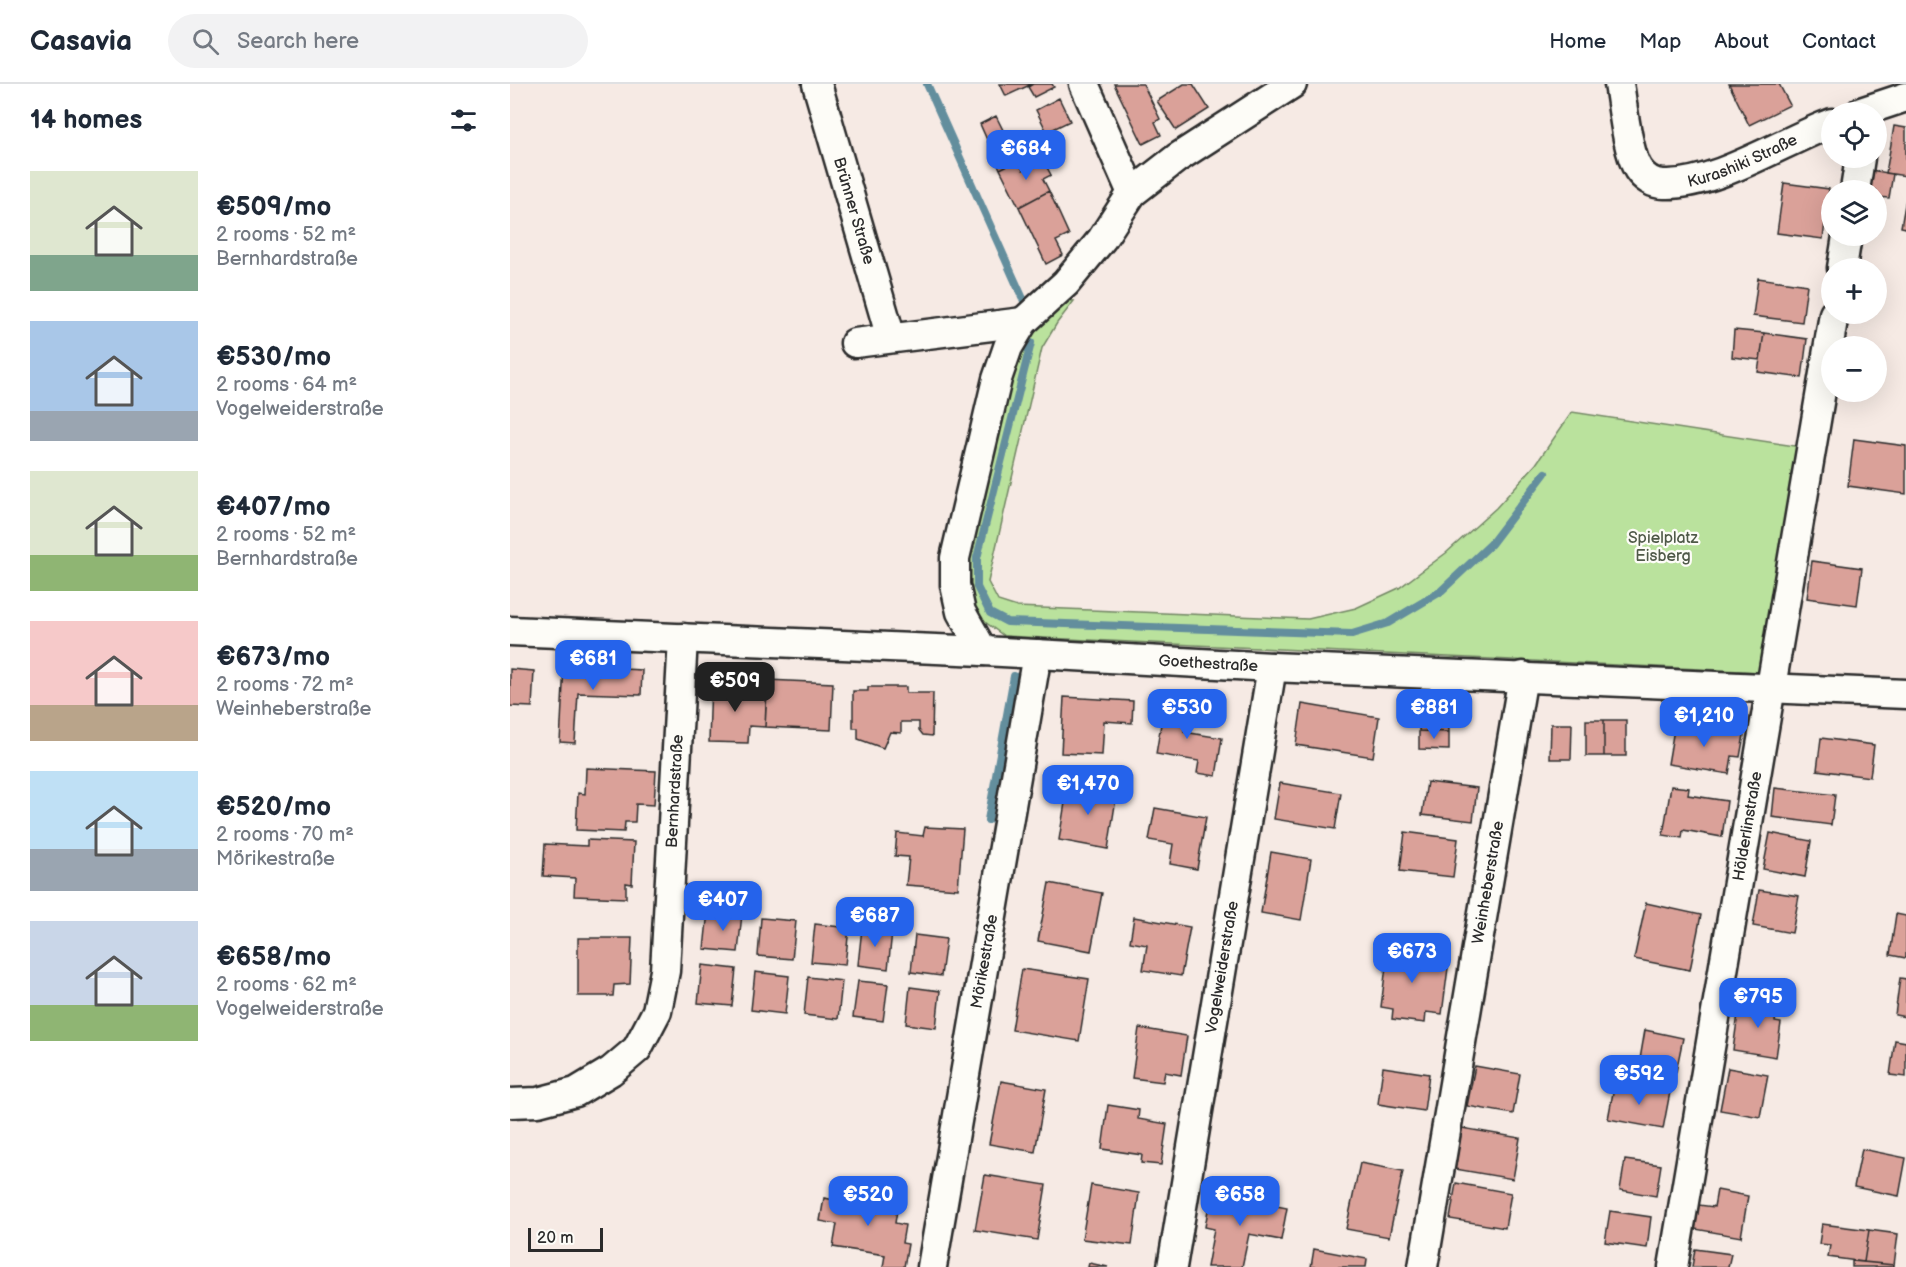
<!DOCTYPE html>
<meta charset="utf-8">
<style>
:root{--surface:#fff;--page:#f2f2f3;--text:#1f2937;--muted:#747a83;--line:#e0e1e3;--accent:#2563eb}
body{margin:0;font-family:"Balsamiq Sans",sans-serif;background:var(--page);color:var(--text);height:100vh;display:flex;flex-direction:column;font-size:22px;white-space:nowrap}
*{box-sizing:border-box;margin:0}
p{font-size:20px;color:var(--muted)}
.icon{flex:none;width:33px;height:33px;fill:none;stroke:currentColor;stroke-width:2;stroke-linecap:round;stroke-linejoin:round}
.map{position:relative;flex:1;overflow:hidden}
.details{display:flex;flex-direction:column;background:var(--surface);width:510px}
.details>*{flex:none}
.controls{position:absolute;left:1311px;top:18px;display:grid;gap:12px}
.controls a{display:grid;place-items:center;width:66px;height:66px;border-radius:50%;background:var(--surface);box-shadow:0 6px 24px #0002;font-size:30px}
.scale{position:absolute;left:18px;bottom:15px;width:75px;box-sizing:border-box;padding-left:6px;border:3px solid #2b2b2b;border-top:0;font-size:16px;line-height:21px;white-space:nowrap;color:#2b2b2b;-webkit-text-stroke:4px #fdfcf7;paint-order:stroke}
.price{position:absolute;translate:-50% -51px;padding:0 14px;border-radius:12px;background:var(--accent);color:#fff;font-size:20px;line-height:39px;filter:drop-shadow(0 2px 3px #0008)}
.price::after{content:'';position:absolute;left:50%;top:36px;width:18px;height:14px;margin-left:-9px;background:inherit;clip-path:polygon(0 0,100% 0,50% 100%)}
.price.on{background:#222;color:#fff}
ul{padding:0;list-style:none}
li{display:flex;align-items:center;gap:18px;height:150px;padding:0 30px}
li span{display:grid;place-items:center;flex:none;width:168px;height:120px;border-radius:0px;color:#555}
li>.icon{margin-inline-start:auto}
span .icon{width:72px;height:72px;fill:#fffc;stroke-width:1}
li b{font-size:26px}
h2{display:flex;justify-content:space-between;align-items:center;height:72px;padding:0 30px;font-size:26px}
header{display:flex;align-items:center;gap:36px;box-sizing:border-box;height:84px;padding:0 30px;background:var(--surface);border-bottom:2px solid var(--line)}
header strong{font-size:28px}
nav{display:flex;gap:33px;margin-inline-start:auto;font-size:21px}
.search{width:420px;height:54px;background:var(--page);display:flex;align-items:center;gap:15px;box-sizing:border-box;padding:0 21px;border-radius:33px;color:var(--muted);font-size:22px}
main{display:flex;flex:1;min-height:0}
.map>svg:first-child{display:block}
.green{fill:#bae29d;stroke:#728664;stroke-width:1.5}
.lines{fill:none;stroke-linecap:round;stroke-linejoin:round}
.stream{stroke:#638e9d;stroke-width:8}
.building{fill:#daa199;stroke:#2b2b2b;stroke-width:1.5}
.minor-casing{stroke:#2b2b2b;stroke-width:33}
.minor{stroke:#fdfcf7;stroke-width:28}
.labels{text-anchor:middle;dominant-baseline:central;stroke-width:4.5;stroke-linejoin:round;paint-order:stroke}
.street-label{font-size:16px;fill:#2b2b2b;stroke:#fdfcf7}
.park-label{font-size:16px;fill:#4f5948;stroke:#fdfcf7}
</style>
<header>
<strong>Casavia</strong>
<div class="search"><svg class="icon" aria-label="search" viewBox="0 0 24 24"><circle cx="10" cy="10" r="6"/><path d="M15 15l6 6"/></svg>Search here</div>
<nav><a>Home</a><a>Map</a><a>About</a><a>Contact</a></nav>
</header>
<main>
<section class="details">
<h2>14 homes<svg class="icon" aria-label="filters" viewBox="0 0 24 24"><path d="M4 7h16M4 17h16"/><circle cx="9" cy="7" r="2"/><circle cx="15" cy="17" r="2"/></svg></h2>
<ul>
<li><span style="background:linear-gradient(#dfe7d0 70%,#7fa58c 0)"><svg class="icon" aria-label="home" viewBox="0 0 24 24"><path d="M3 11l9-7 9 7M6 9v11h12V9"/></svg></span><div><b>€509/mo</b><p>2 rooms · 52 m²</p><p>Bernhardstraße</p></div></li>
<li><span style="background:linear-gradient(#a9c7e8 75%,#9aa5b1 0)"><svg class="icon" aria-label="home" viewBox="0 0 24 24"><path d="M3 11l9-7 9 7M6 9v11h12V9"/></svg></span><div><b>€530/mo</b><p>2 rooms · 64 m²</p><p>Vogelweiderstraße</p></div></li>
<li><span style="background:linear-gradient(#dfe7d0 70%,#8fb573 0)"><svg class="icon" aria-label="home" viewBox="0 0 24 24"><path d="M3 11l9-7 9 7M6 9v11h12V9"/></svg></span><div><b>€407/mo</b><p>2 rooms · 52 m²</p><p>Bernhardstraße</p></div></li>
<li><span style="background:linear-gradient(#f6c9c9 70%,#b9a48a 0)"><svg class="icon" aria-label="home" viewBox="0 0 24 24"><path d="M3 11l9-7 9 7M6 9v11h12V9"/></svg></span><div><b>€673/mo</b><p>2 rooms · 72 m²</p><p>Weinheberstraße</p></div></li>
<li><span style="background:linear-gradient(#bfe0f5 65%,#9aa5b1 0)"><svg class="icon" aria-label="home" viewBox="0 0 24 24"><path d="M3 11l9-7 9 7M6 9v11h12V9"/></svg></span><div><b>€520/mo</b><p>2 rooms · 70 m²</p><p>Mörikestraße</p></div></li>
<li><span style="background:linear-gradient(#c9d6e8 70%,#8fb573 0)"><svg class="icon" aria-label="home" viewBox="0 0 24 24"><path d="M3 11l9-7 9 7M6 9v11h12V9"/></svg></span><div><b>€658/mo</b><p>2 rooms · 62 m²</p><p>Vogelweiderstraße</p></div></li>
</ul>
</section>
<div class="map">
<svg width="1396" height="1183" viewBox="0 0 1396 1183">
<rect width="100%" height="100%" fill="#f6eae4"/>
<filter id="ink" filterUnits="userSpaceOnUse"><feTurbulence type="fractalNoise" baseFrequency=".0167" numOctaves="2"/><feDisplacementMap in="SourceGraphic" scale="12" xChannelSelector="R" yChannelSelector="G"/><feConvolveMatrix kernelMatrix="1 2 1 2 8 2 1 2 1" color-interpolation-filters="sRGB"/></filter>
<g filter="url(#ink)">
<path class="green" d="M549,216l15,1 -17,22 -15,25 -54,234 10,19 19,6 291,12 48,-11 43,-20 47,-35 50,-45 40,-44 36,-52 229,35 -39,225 -758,-36 -23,-17 -12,-16 -5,-45 51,-206z"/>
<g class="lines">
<path class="stream" d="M417,0l97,217
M521,259l-54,215v29l13,26 17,9 345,12 36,-11 52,-31 51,-48 54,-71
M478,736l26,-144"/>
</g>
<path class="building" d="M490,0h32l-26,12z
M523,0h19l2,3 -20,10 -6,-10z
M604,0h29l17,35 -5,3 6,13 -18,9z
M674,0h9l16,25 -33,21 -19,-29z
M1219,0h50l11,21 -41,20z
M549,14l11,23 -23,11 -11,-22z
M486,32l22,44 -18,9 -20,-45z
M1384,42l12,2v48l-20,-3z
M508,76l5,10 20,-10 8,15 -8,4 6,12 -30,16 -19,-38z
M1361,86l22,4 -4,24 -13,-1v-7h-8z
M1274,99l45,6 -6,50 -46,-6z
M539,107l20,44 -13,6 7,14 -17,9 -27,-57z
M1396,115v29l-5,-1z
M1248,194l49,7 -5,37 -49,-6z
M1224,246l30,3 -4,27 -28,-3z
M1254,249l43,6 -5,39 -44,-6z
M1344,355l52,7v48l-58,-8z
M1302,477l50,7 -5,37 -50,-7z
M54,582l78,4 -1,25 -63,-2 -3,50 -15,-1z
M0,585l24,2 -2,36 -22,-1z
M257,596l66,3 -2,47 -66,-3z
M201,598h16v7l40,2 -2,36 -16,-1 -1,17 -39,-1z
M358,603h38v6h27l-1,43 -9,-1 -4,-5v-8h-18v11l-11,-1 -7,16 -25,-9v-11h-5v-37h15z
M554,613l69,4 -1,22 -28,-2 -2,34 -41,-2z
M655,616l23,4 -4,28 38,6 -6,38 -19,-3 2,-12 -43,-7z
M792,620l77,13 -6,40 -77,-12z
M910,629l28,1 1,18 -30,-1z
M1076,636h18v36h-18z
M1094,636h22v36h-22z
M1165,639l69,12 -4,22 -8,-1 -3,18 -61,-10z
M1041,640h21l-1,35h-21z
M909,647l30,1v18l-30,-1z
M1311,654l53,7 -4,32 -53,-7z
M76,684l70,3 -2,34 -18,-1 -1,18h-10l-1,10 -48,-2 2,-37 7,1z
M917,698l50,6 -4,33 -51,-6z
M770,699l61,10 -6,36 -61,-10z
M558,700l49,8 -9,57 -49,-9z
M1161,702l18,2 -1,7 39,6 -5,36 -39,-7 -1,8 -19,-3z
M1265,704l60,7 -4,30 -59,-8z
M645,724l51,9 -9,52 -27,-5 3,-20 -24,-4z
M415,743l38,2 -5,60 -52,-4 3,-28 -14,-1 2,-23 26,3z
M895,748l53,7 -5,38 -53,-6z
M1260,749l41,8 -6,36 -42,-8z
M77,756l47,2 -2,42 -6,-1v15l-52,-2 1,-18 -32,-2 2,-32 42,2z
M761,768l40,7 -10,61 -40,-7z
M539,799l53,10 -11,58 -53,-10z
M1249,806l40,6 -7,37 -39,-7z
M1136,819l55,12 -11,55 -56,-11z
M198,827l34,3 -4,38 -34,-3z
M1386,830l10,2v42l-16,-3z
M624,833l56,10 -9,49 -38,-6 4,-25 -17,-3z
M251,834l35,3 -4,38 -34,-3z
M305,840l34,4 -4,37 -34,-3z
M352,844l30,4 -4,37 -30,-4z
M405,851l31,4 -5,37 -30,-4z
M68,854h54l-2,46 -16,1 -1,11h-35z
M879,858l35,4 -2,19 26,3 -6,46 -16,-2 -1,11 -33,-4 1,-10 -12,-2z
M192,881l34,4 -4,37 -34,-3z
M512,885l67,10 -10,62 -67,-11z
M245,888l34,4 -4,38 -34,-4z
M298,893l34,4 -4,38 -34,-4z
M1390,894l6,1v38l-11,-2z
M348,897l30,3 -5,37 -30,-4z
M400,903l30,4 -4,37 -30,-4z
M1239,915l29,4 -3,19 6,1 -5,34 -43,-7 5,-36 9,2z
M629,944l48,8 -6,39 -16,-3 -2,10 -31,-4z
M1135,946l38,8 -7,34 -37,-7z
M1385,956l11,2v35l-16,-2z
M965,982l45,8 -7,40 -46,-8z
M873,983l46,7 -5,37 -46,-7z
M1218,984l40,7 -8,42 -40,-7z
M491,997l45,8 -11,63 -46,-8z
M1105,998l55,10 -7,37 -55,-10z
M598,1021l31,5 -1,9 29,5 -6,41 -20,-2 1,-8 -40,-6z
M952,1044l58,10 -7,41 -58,-10z
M1352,1065l44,9 -7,38 -45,-9z
M1115,1076l36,5 -5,31 -36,-6z
M850,1079l43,8 -14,66 -43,-8z
M475,1091l61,10 -9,55 -62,-10z
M946,1099l55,10 -6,35 -55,-9z
M581,1101l48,8 -7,52 -50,-6z
M1207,1106l31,6 -7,41 -46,-8 4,-24 15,2z
M701,1109l76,15 -6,32 -32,-6 -7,33h-35l7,-38 -9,-2z
M367,1111l22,3 -4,25 10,2 -3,18 6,1 -4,23h-21l2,-12 -52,-8 4,-23 -17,-3 4,-23 16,3v-5l36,6z
M1100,1127l41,6 -4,31 -42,-6z
M1312,1140l47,6 -5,32 -36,-5 2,-12 -11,-1z
M1359,1146l29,4 -4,31 -30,-3z
M804,1165l53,10 -1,8h-55z
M1185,1165l36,5 -3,13h-36z
M1342,1177l42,4v2h-42z
M579,1179l19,4h-20z"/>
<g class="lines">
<defs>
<g id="minor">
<path id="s1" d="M307,0l74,254"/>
<path d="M574,0l48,109"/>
<path id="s2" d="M1109,0c4,22 8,67 19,85 6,9 15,15 26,15 51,2 119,-43 168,-61"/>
<path d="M1351,28l45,-15"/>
<path d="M1345,106l5,-32"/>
<path d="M1332,184l5,-32"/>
<path d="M345,259l168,-21"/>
<path id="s3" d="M0,547l473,20 289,16 634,27"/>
<path d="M473,567l-22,-39 -6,-27v-27l42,-179 11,-32 15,-25 43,-39 36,-44 30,-46 45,-35 115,-74"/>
<path id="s4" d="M0,1019l28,-1 38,-10 35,-21 26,-22 20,-38 8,-40 18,-333"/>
<path id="s5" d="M422,1183l105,-613"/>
<path id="s6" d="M662,1183l100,-600"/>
<path id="s7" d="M913,1183l100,-591"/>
<path id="s8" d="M1163,1183l161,-953"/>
</g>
</defs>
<use href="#minor" class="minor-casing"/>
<use href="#minor" class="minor"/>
</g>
</g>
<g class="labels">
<g class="street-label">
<text stroke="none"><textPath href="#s2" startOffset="201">Kurashiki Straße</textPath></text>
<text stroke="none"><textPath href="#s1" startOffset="132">Brünner Straße</textPath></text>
<text stroke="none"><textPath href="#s3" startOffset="699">Goethestraße</textPath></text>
<text stroke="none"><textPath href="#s4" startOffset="406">Bernhardstraße</textPath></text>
<text stroke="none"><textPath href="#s8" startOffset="447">Hölderlinstraße</textPath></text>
<text stroke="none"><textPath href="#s7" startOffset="390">Weinheberstraße</textPath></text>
<text stroke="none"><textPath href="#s5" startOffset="310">Mörikestraße</textPath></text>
<text stroke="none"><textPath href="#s6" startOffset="304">Vogelweiderstraße</textPath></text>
</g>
<g class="park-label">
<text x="1153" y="454">Spielplatz<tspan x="1153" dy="18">Eisberg</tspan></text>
</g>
</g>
</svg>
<div class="controls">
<a><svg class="icon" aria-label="locate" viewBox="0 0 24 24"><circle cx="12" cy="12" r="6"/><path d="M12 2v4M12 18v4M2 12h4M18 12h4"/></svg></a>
<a><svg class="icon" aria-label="layers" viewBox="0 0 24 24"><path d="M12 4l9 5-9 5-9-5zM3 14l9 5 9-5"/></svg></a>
<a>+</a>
<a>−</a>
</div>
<div class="scale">20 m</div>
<b class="price" style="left:516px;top:97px">€684</b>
<b class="price" style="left:83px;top:607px">€681</b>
<b class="price on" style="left:225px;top:629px">€509</b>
<b class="price" style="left:677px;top:656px">€530</b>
<b class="price" style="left:924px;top:656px">€881</b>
<b class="price" style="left:1194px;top:664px">€1,210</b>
<b class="price" style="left:578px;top:732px">€1,470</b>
<b class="price" style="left:213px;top:848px">€407</b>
<b class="price" style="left:365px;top:864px">€687</b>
<b class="price" style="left:902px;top:900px">€673</b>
<b class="price" style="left:1248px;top:945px">€795</b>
<b class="price" style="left:1129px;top:1022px">€592</b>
<b class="price" style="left:358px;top:1143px">€520</b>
<b class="price" style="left:730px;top:1143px">€658</b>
</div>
</main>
